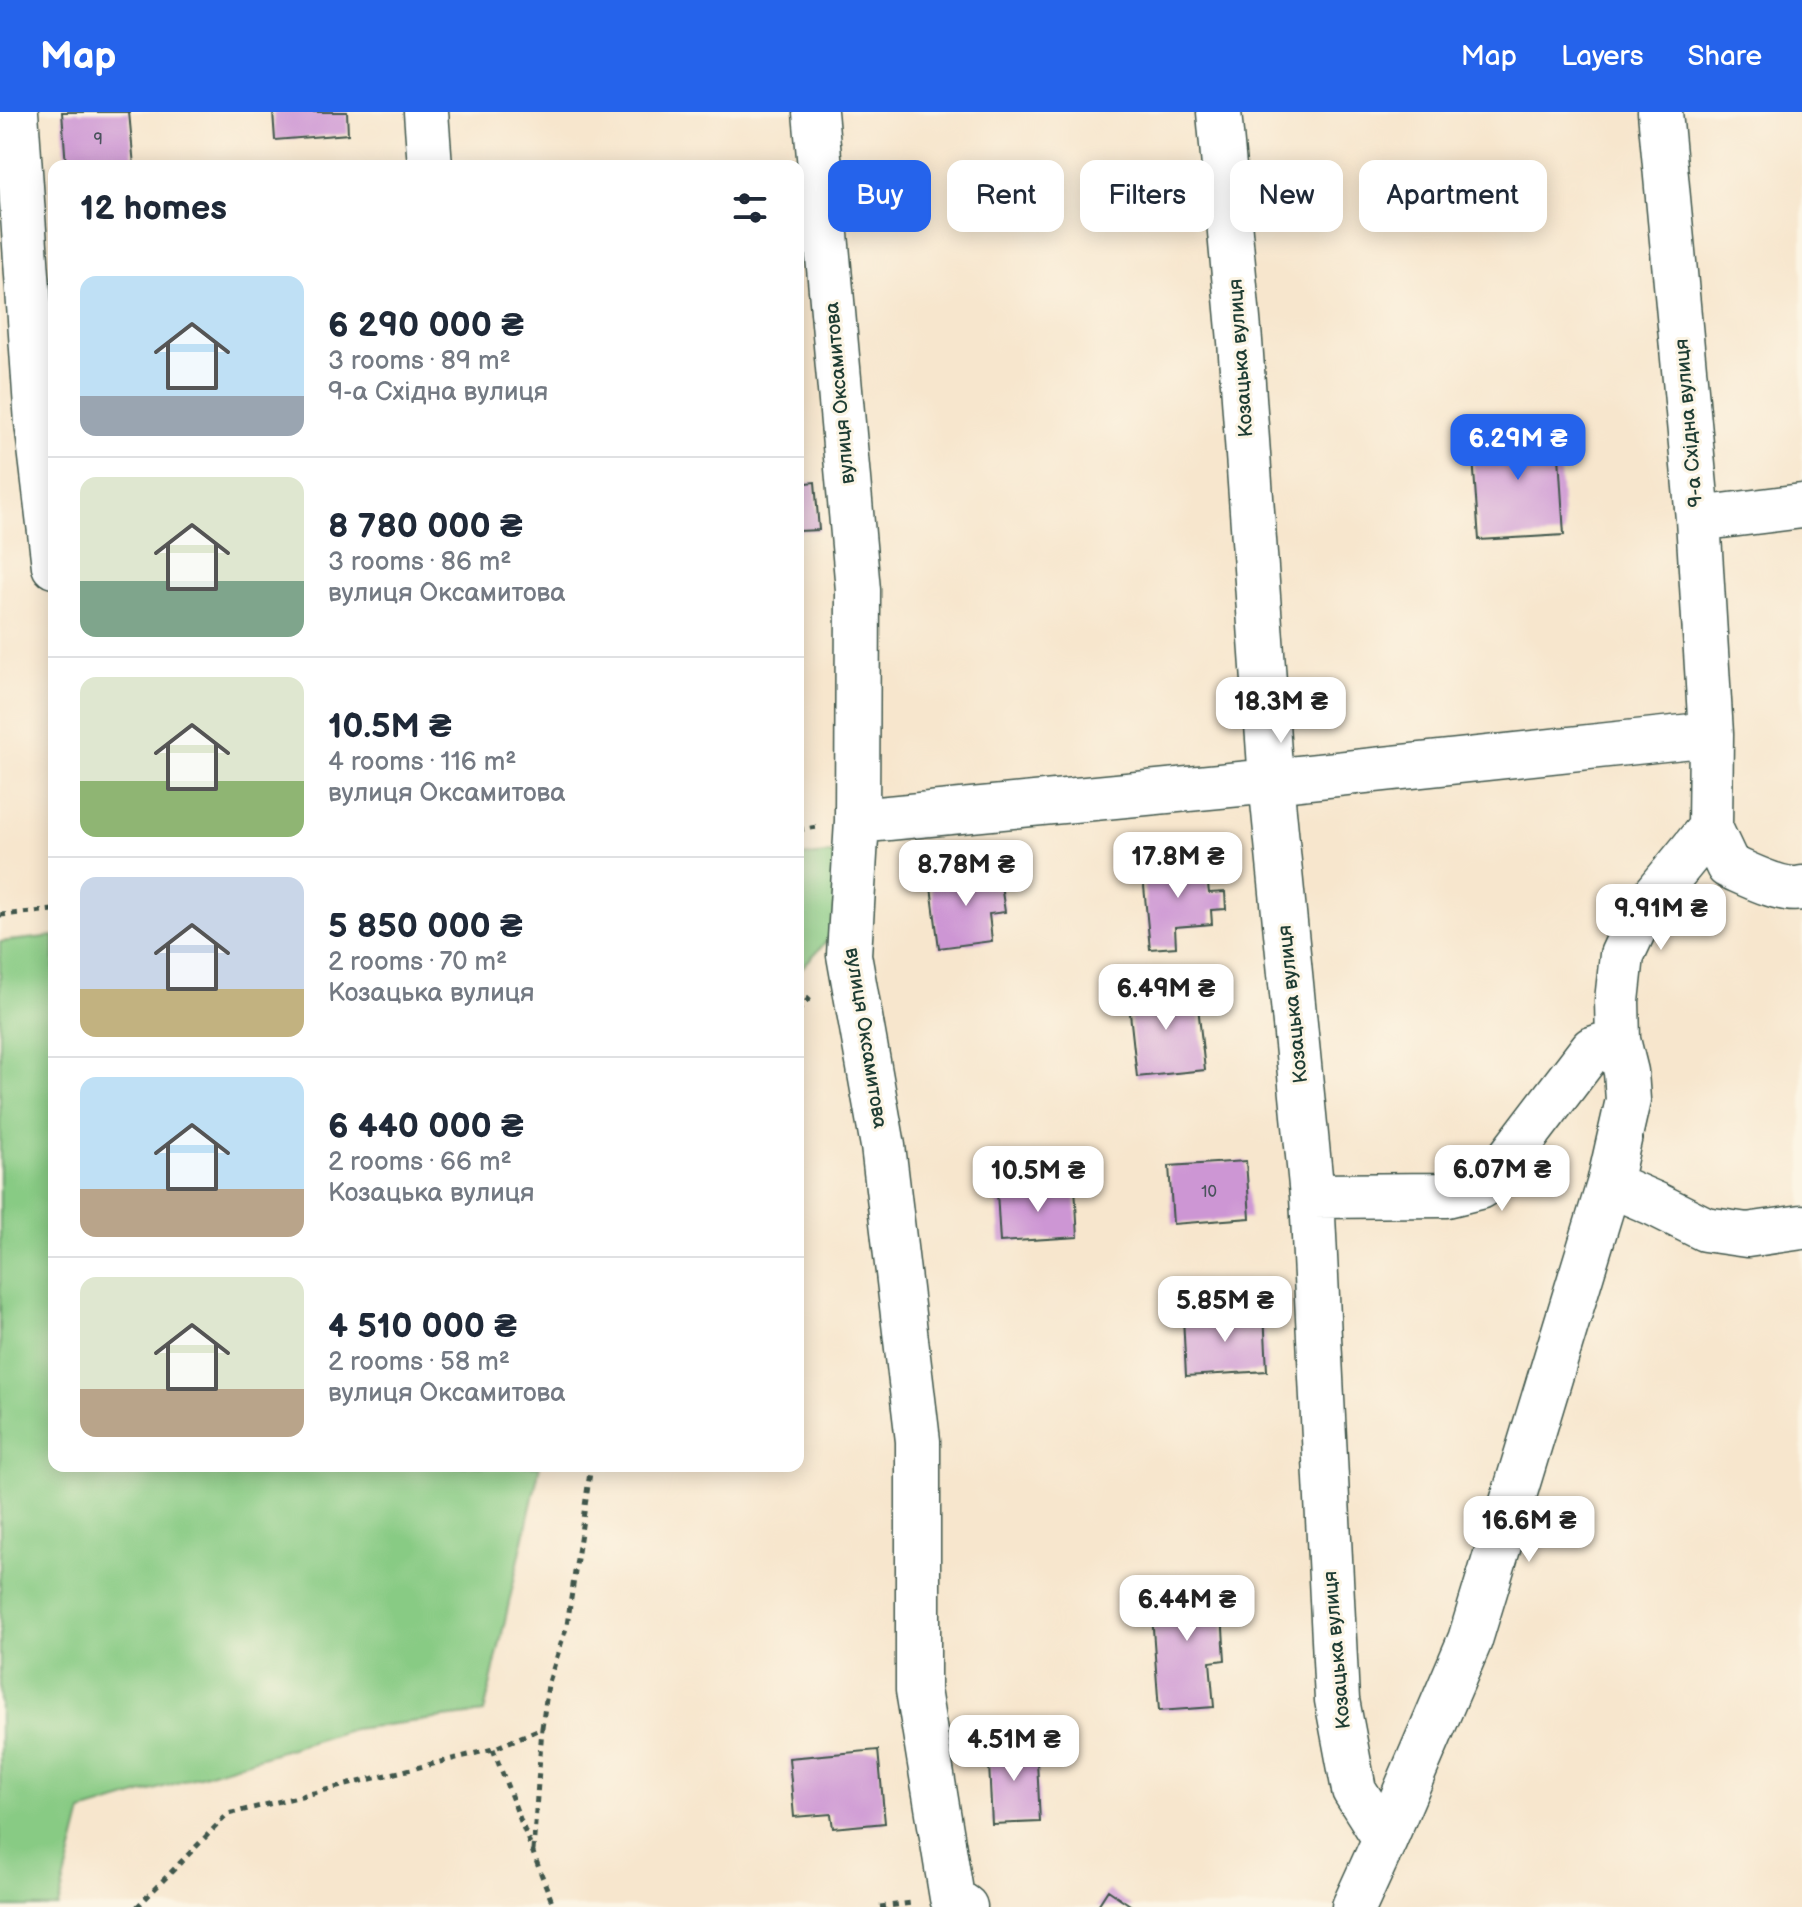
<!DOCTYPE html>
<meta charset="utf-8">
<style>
:root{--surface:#fff;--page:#f2f2f3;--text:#1f2937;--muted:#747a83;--line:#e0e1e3;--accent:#2563eb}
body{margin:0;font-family:"Balsamiq Sans",sans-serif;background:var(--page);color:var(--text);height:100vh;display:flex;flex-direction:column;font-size:30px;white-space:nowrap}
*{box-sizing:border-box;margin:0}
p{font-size:26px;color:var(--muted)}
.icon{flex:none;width:44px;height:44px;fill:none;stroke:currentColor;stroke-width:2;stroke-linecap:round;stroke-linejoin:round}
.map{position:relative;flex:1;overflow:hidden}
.details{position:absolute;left:48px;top:48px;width:756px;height:1312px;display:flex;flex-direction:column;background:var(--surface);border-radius:16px;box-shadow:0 4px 20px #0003}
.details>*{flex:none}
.banner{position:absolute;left:828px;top:48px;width:760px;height:72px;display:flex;gap:16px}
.price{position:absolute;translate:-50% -68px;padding:0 18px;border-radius:16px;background:#fff;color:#222;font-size:26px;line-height:52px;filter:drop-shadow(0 2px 4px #0008)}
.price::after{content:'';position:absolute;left:50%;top:48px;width:24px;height:18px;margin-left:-12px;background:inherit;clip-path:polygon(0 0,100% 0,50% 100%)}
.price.current{background:var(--accent);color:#fff}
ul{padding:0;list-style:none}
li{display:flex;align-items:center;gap:24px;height:200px;padding:0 32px}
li+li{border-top:2px solid var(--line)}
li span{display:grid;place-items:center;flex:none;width:224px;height:160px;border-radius:16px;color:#555}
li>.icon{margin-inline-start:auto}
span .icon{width:96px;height:96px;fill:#fffc;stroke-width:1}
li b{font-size:34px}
h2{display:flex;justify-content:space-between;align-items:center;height:96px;padding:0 32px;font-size:34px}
.pill{padding:0 28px;border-radius:16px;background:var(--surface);box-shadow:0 4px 20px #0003;font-size:28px;line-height:72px}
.pill.current{background:var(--accent);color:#fff}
header{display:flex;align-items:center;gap:48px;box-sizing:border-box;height:112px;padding:0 40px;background:var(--accent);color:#fff}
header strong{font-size:38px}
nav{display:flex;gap:44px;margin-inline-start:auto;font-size:28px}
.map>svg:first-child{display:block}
.green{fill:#88cb84;stroke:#54845c;stroke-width:2}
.building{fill:#cd96d4}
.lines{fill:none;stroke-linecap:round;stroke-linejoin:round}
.minor-casing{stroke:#3f564b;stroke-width:47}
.path{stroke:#3f564b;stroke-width:5;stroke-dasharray:6 6;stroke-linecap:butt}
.minor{stroke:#fff;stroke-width:44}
.labels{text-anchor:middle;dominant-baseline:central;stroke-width:6;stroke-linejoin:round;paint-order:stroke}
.number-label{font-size:16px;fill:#4a535c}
.street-label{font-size:20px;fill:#1f3d34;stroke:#fcf5e5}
</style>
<header>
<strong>Map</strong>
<nav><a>Map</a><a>Layers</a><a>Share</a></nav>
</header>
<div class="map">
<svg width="1802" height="1795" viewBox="0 0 1802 1795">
<rect width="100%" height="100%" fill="#fcf5e5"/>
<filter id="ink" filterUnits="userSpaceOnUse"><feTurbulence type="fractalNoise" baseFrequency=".0125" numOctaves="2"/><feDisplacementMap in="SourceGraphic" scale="16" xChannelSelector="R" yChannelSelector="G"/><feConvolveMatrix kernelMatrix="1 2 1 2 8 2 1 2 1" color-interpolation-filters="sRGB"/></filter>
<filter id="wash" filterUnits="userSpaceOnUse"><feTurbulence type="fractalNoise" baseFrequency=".006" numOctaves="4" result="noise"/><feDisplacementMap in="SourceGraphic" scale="32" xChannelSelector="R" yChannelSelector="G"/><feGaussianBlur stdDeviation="1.8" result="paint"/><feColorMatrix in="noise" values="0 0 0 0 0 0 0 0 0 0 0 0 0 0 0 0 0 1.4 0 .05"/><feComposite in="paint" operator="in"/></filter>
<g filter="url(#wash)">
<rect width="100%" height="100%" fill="#f7e6cd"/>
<path class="green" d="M845,740l-8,78 -39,42v-115z
M54,824v530h486l-56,247 -131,16 -271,83 -24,95h-58v-965z"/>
<g id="blocks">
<path class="building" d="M62,0h67l5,54h-68z
M273,0h74l1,22 -73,6z
M1557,312l7,111 -85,5 -8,-110z
M815,370l4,48 -21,1v-47z
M1205,748l4,33 16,-1 1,17 -15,1 1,14 -37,3 1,20 -26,2 -8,-84z
M999,759l6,41 -16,2 3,27 -53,7 -9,-69z
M1196,876l9,82 -68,7 -9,-82z
M1246,1049l4,57 -77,6 -4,-58z
M1075,1075l3,50 -78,5 -3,-50z
M1264,1200l3,59 -81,5 -3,-59z
M1220,1470l5,78 -15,2 4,45 -55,4 -9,-124z
M1036,1629l4,81 -48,2 -4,-80z
M878,1638l7,73 -52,5 -2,-14 -37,3 -5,-59z
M1108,1778l25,17h-36z"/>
</g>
</g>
<g filter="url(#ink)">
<use href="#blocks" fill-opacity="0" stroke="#3f564b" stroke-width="2"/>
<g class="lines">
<defs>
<path id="minor" d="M16,0l21,311 17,143
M426,0l4,54
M815,0l43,478 -1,231 -8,134 34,191 35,295v249l34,208 13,9
M1219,0l21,229 31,440 41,415 25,504 17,90 31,49
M1698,407l104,-13
M857,709l414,-40 440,-47
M1710,716l18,38c19,8 54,27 74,22
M1609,1072l46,20 50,25 42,6 55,-8
M1312,1084l135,-1 32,-8 13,-8 14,-17 86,-113 26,-9
M1354,1795l31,-68 85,-199 139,-456 19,-84 -2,-28 -8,-32 -1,-39 5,-46 21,-45 67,-82 1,-94 -13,-215 -38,-407"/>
</defs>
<use href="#minor" class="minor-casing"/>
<path class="path" d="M798,718l19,-3
M0,803l54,-5
M798,899l15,-17
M493,1637l61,158
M533,1739l9,-123
M137,1795l91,-93 265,-65 49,-21 6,-43 19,-60 24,-159
M880,1795l31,-4"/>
<use href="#minor" class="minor"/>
</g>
</g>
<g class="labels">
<g class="number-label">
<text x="98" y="27">9</text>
<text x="1209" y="1080">10</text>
</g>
<g class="street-label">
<text transform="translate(1241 246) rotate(-94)">Козацька вулиця</text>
<text transform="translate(840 281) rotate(-95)">вулиця Оксамитова</text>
<text transform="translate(1689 311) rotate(-95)">9-а Східна вулиця</text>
<text transform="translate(1293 892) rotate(-96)">Козацька вулиця</text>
<text transform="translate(866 926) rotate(81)">вулиця Оксамитова</text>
<text transform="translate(1337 1538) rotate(-95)">Козацька вулиця</text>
</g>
</g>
</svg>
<b class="price current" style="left:1518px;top:370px">6.29M ₴</b>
<b class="price" style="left:1281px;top:633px">18.3M ₴</b>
<b class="price" style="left:1178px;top:788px">17.8M ₴</b>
<b class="price" style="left:966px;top:796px">8.78M ₴</b>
<b class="price" style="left:1661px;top:840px">9.91M ₴</b>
<b class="price" style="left:1166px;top:920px">6.49M ₴</b>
<b class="price" style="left:1502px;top:1101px">6.07M ₴</b>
<b class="price" style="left:1038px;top:1102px">10.5M ₴</b>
<b class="price" style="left:1225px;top:1232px">5.85M ₴</b>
<b class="price" style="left:1529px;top:1452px">16.6M ₴</b>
<b class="price" style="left:1187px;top:1531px">6.44M ₴</b>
<b class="price" style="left:1014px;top:1671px">4.51M ₴</b>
<div class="banner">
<a class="pill current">Buy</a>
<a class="pill">Rent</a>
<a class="pill">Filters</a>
<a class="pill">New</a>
<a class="pill">Apartment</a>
</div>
<section class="details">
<h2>12 homes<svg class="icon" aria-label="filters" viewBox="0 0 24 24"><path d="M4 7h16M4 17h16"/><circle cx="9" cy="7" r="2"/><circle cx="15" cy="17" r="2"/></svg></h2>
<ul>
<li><span style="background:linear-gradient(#bfe0f5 75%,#9aa5b1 0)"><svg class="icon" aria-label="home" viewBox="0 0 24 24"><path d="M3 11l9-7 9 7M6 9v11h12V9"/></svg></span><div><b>6 290 000 ₴</b><p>3 rooms · 89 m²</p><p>9-а Східна вулиця</p></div></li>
<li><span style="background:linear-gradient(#dfe7d0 65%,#7fa58c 0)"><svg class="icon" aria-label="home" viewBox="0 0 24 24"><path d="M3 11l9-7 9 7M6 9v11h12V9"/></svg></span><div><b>8 780 000 ₴</b><p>3 rooms · 86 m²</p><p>вулиця Оксамитова</p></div></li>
<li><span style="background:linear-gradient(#dfe7d0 65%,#8fb573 0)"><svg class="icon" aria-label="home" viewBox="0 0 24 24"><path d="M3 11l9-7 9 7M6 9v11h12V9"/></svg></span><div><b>10.5M ₴</b><p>4 rooms · 116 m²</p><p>вулиця Оксамитова</p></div></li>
<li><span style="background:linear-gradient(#c9d6e8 70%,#c2b280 0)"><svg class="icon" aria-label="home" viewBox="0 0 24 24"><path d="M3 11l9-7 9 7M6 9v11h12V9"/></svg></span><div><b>5 850 000 ₴</b><p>2 rooms · 70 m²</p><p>Козацька вулиця</p></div></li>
<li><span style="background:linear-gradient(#bfe0f5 70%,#b9a48a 0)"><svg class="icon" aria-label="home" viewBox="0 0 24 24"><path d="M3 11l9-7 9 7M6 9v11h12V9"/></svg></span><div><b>6 440 000 ₴</b><p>2 rooms · 66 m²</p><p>Козацька вулиця</p></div></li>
<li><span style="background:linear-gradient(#dfe7d0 70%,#b9a48a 0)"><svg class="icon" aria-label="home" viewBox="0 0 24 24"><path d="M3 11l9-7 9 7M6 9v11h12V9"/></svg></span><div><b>4 510 000 ₴</b><p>2 rooms · 58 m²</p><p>вулиця Оксамитова</p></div></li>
</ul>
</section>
</div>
